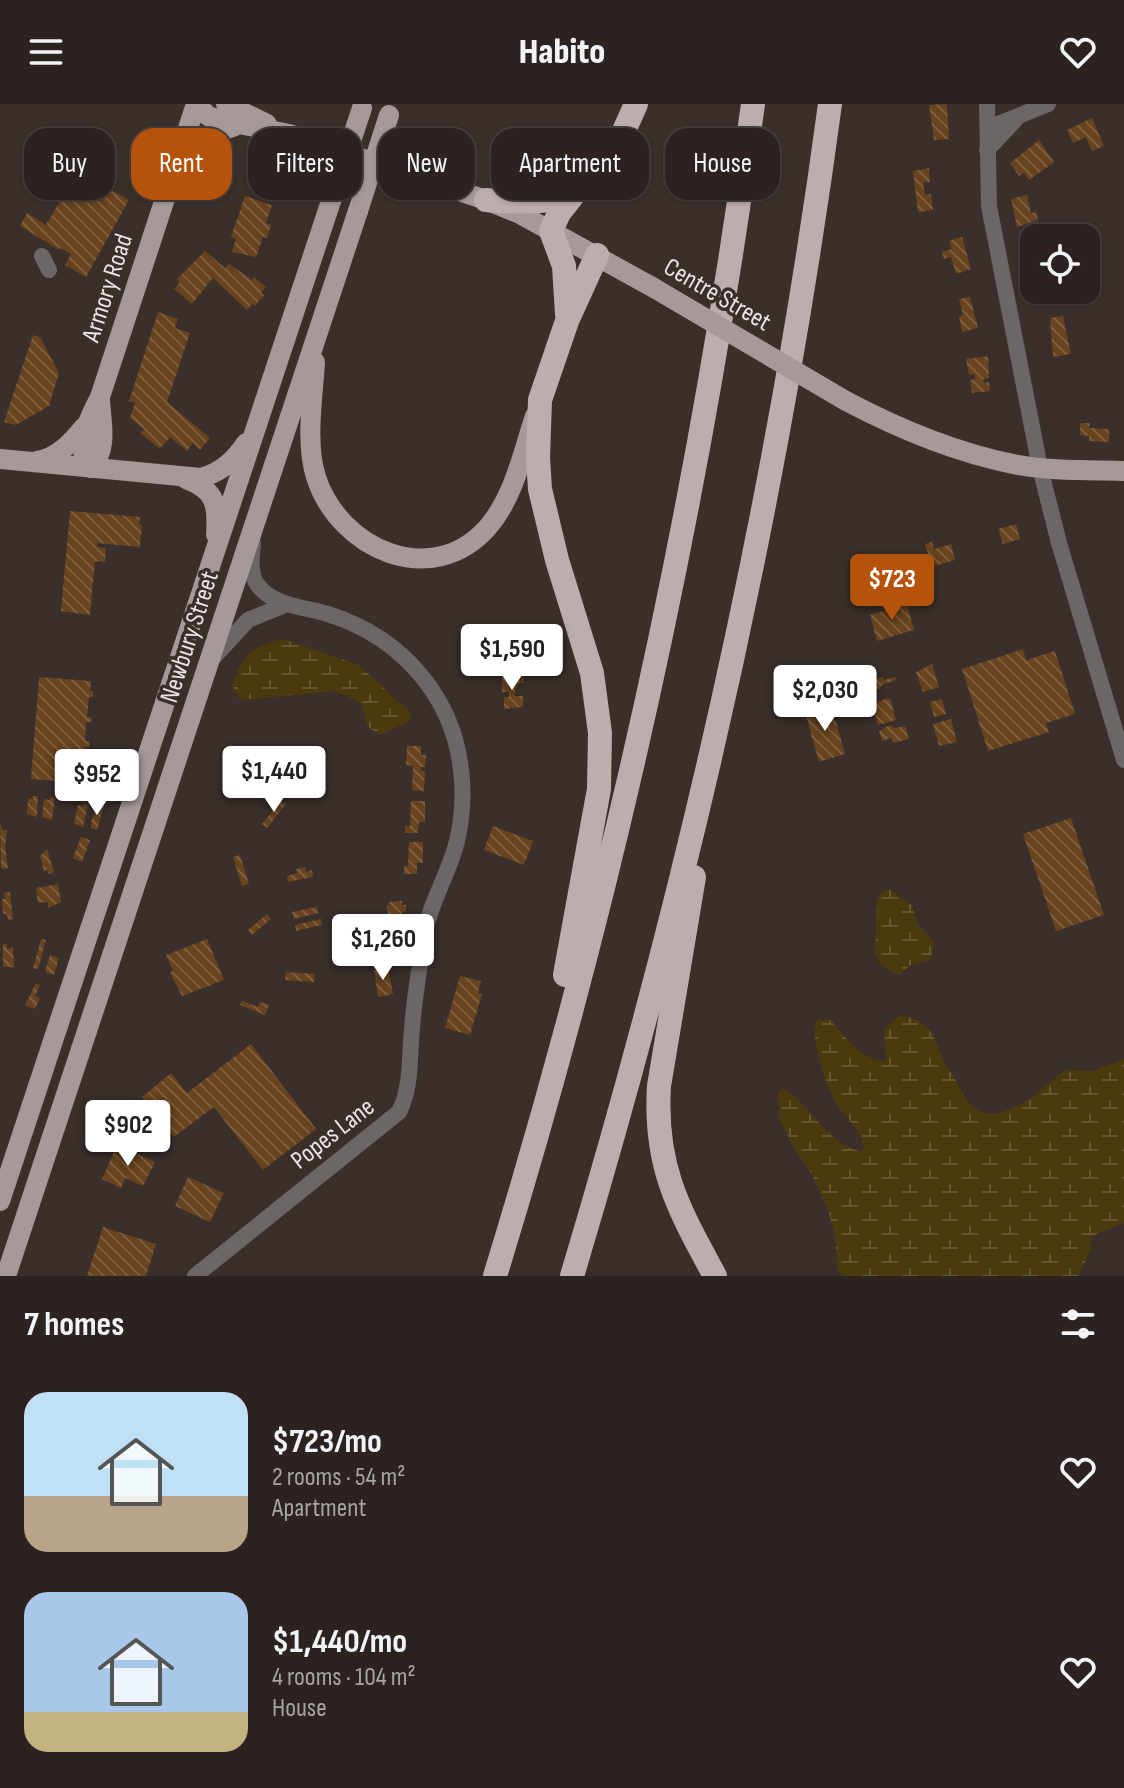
<!DOCTYPE html>
<meta charset="utf-8">
<style>
:root{--surface:#2c2320;--page:#342b29;--text:#f1f3f6;--muted:#a6a4a5;--line:#48403e;--accent:#b45309}
body{margin:0;font-family:"Sofia Sans Condensed",sans-serif;background:var(--page);color:var(--text);height:100vh;display:flex;flex-direction:column;font-size:30px;white-space:nowrap}
*{box-sizing:border-box;margin:0}
p{font-size:26px;color:var(--muted)}
.icon{flex:none;width:44px;height:44px;fill:none;stroke:currentColor;stroke-width:2;stroke-linecap:round;stroke-linejoin:round}
.map{position:relative;height:1172px;overflow:hidden}
.panel{display:flex;flex-direction:column;background:var(--surface);flex:1}
.panel>*{flex:none}
.banner{position:absolute;left:24px;top:24px;width:1076px;height:72px;display:flex;gap:16px}
.fabs{position:absolute;left:1020px;top:120px;display:grid;gap:16px}
.fabs a{display:grid;place-items:center;width:80px;height:80px;border-radius:16px;background:var(--surface);box-shadow:0 2px 6px #0004,0 0 0 2px var(--line);font-size:40px}
.price{position:absolute;translate:-50% -68px;padding:0 18px;border-radius:8px;background:#fff;color:#222;font-size:26px;line-height:52px;filter:drop-shadow(0 2px 4px #0008)}
.price::after{content:'';position:absolute;left:50%;top:48px;width:24px;height:18px;margin-left:-12px;background:inherit;clip-path:polygon(0 0,100% 0,50% 100%)}
.price.on{background:var(--accent);color:#fff}
ul{padding:0;list-style:none}
li{display:flex;align-items:center;gap:24px;height:200px;padding:0 24px}
li span{display:grid;place-items:center;flex:none;width:224px;height:160px;border-radius:24px;color:#555}
li>.icon{margin-inline-start:auto}
span .icon{width:96px;height:96px;fill:#fffc;stroke-width:1}
li b{font-size:34px}
h2{display:flex;justify-content:space-between;align-items:center;height:96px;padding:0 24px;font-size:34px}
.tag{padding:0 28px;border-radius:24px;background:var(--surface);box-shadow:0 2px 6px #0004,0 0 0 2px var(--line);font-size:28px;line-height:72px}
.tag.on{background:var(--accent);color:#fff}
header{display:flex;justify-content:space-between;align-items:center;height:104px;padding:0 24px;background:var(--surface);font-size:36px;font-weight:800}
.map>svg:first-child{display:block}
.wetland{fill:url(#wetland-marsh)}
.building{fill:url(#building-back-hatch)}
.lines{fill:none;stroke-linecap:round;stroke-linejoin:round}
.minor{stroke:#6c6666;stroke-width:16}
.major{stroke:#a69a99;stroke-width:20}
.highway{stroke:#bdaead;stroke-width:24}
.major-bridge{stroke:#a69a99;stroke-width:20}
.labels{text-anchor:middle;dominant-baseline:central;stroke-width:7;stroke-linejoin:round;paint-order:stroke}
.street-label{font-size:26px;fill:#ebe4e2;stroke:#3a2f2b}
</style>
<header><svg class="icon" aria-label="menu" viewBox="0 0 24 24"><path d="M4 6h16M4 12h16M4 18h16"/></svg>Habito<svg class="icon" aria-label="heart" viewBox="0 0 24 24"><path d="M12 20l-8-8c-3-5 5-10 8-4 3-6 11-1 8 4z"/></svg></header>
<div class="map">
<svg width="1124" height="1172" viewBox="0 0 1124 1172">
<defs>
<pattern id="wetland-marsh" width="20" height="14" patternUnits="userSpaceOnUse" patternTransform="scale(2)"><rect width="20" height="14" fill="#4b3a0d"/><path d="M1 5h8M5 5V1M11 12h8M15 12V8" fill="none" stroke="#655630"/></pattern>
<pattern id="building-back-hatch" width="6" height="6" patternUnits="userSpaceOnUse" patternTransform="scale(2)"><rect width="6" height="6" fill="#68431d"/><path d="M-1 5l2 2M0 0l6 6M5-1l2 2" fill="none" stroke="#7e5e3e"/></pattern>
</defs>
<rect width="100%" height="100%" fill="#3a2f2b"/>
<path class="wetland" d="M283,535l76,26 52,48 -1,8 -30,14 -12,-8 -7,-24 -26,-12 -95,9 -8,-14c12,-32 17,-39 51,-47z
M889,785l23,16 5,18 18,20 -5,17 -19,5 -13,10 -18,-11 -5,-11 2,-53 5,-8z
M899,912c32,2 35,22 45,45 2,5 7,10 10,16 12,25 24,46 56,32 22,-8 37,-26 56,-39l27,1 31,-12v164l-34,14 1,13 -13,26h-233l-7,-5 -3,-33 -6,-25 -16,-37 -19,-28 -15,-29 -1,-27 5,-3c30,16 43,56 78,62l3,-4c-4,-19 -17,-27 -27,-42 -9,-14 -29,-71 -20,-85h13c15,16 31,41 56,41l-2,-32z"/>
<path class="building" d="M947,0l2,35 -15,1 -5,-35z
M1092,14l12,28 -12,5 -6,-14 -13,6 -6,-13z
M1039,36l15,22 -25,18 -5,-7 -5,3 -9,-13z
M63,59l66,37 -43,77 -21,-12 6,-11 -11,-6 -1,2 -39,-24 7,-13 19,12 18,-31 -14,-8z
M929,64l1,14 -7,1 2,12 6,-1 2,16 -15,2 -5,-41z
M1027,91l4,18 5,-1 2,8 -21,7 -6,-28z
M245,92l27,9 -6,18 5,2 -4,13 -4,-1 -7,20 -24,-5 4,-13 -5,-2z
M962,133l9,32 -15,5 -5,-17 -7,2 -2,-7 10,-3 -3,-8z
M205,147l20,17 4,-4 23,16 2,-3 12,10 -5,6 3,2 -9,11 -3,-2 -5,6 -34,-32 -21,26 -18,-15 6,-7 -3,-3z
M970,193l8,31 -16,4 -3,-15 4,-2 -4,-16z
M158,208l20,7 -3,9 15,5 -23,69 43,36 -10,12 -7,-7 -6,8 -17,-14 -10,12 -20,-16 4,-4 -14,-11 5,-15 -6,-2z
M1063,212l8,38 -18,3 -3,-39z
M33,231l7,2 19,36 -10,33 -33,19 -12,-3z
M988,252l1,22 -6,1 1,4 5,-1 1,9 -18,2 -2,-13 5,-1v-5l-6,1 -3,-16z
M1080,319h10l-1,5 20,1v13l-20,-1v-5l-9,-1z
M70,407l70,6 -1,7 3,1 -2,22 -43,-4v4l9,1 -1,14 -10,-1 -5,54 -29,-4z
M1016,420l4,15 -17,5 -5,-15z
M932,438l2,7 17,-5 4,16 -23,7 -7,-23z
M907,500l7,26 -37,11 -7,-26z
M508,520l3,31 -13,1 -1,-12h-5l-2,-18z
M1023,545l3,11 29,-9 20,63 -29,9 3,9 -61,19 -26,-82z
M932,560l7,23 -16,5 -7,-20z
M502,572h22v7h-5l-4,8v5h8v11l-19,2v-12h5v-5h-7z
M39,573l52,4 -1,10h3v6h-4l-2,20 5,1 -1,4h-5l-1,19h5l-1,6h-4l-2,20h4l-1,6h-3l-1,10 -51,-4z
M882,573l2,3 11,-3 1,3 -12,4 -4,3 1,2 -14,2 -2,-9z
M890,594l6,22 -18,5 -6,-22z
M942,595l4,15 -12,3 -4,-15z
M831,601l14,49 -26,8 -14,-50z
M951,615l6,23 -18,4 -6,-22z
M890,621l5,3 10,-2 4,13 -16,4 -2,-5 -9,3 -3,-10z
M407,642h14v9h5l-1,12h-4v4h4l-1,20 -12,-1 1,-24 -7,-1z
M33,692h5l-1,21 -10,-3 1,-16 5,1z
M50,693h5l-3,23 -10,-3 2,-18 5,1z
M281,696l5,4 -19,24 -5,-4z
M411,697h14v21h-6l-1,11h-13v-7h5z
M84,699l4,2 -5,22 -9,-3 4,-19 5,1z
M98,700l6,2 -7,24 -6,-2v-6z
M1071,714l33,97 -48,16 -33,-97z
M0,720l3,7 4,-1 -2,17 3,21 -7,1z
M493,722l40,15 -9,24 -40,-15z
M81,733l9,3 -8,22 -9,-4z
M409,738h14v21h-6v11h-13v-8h4z
M47,745l7,23 -5,2 -1,-4 -4,1 -4,-15z
M240,751l9,29 -7,2 -9,-29z
M305,763l1,5 6,-2 1,7 -25,5 -1,-6 11,-3 -2,-4z
M58,780l3,18 -13,6v-6l-10,1 -2,-15z
M10,788l3,27 -5,1 -1,-6h-4l-1,-15h3l-1,-6z
M402,797v4h4v6l-4,1v4h-13l-3,-10 3,-1v-3z
M317,803l1,6 -24,6 -2,-7z
M267,810l4,5 -19,16 -4,-5z
M321,815l1,6 -26,6 -1,-6z
M41,835l5,1 -8,29 -5,-1z
M207,835l17,41 -42,16 -12,-23 3,-2 -7,-16z
M3,840h4v5l6,-2 1,20h-11z
M50,851l9,3 -5,17 -9,-3z
M388,863l5,27 -15,3 -4,-27z
M286,868l29,2 -1,8 -29,-2z
M460,872l21,5 -3,12 4,1 -12,41 -25,-7z
M36,879l4,2 -5,11 5,2 -5,11 -10,-4z
M242,897l16,6 2,-5 9,3 -4,10 -25,-10z
M251,940l65,85 -53,41 -49,-63 -40,30 -32,-40 29,-24 16,20z
M117,1041l38,17 -12,24 -18,-8 -4,10 -19,-9z
M188,1073l36,16 -14,29 -35,-16z
M103,1123l53,17 -10,32h-59z"/>
<g class="lines">
<path class="minor" d="M987,0l2,102 51,262 19,75 65,217
M988,24l60,-24
M987,46l30,-32
M42,152l7,14
M212,555l36,-39 39,-16
M195,1172l204,-164c13,-25 10,-55 13,-83 2,-31 8,-64 13,-96 5,-28 17,-47 26,-73 9,-23 13,-53 11,-78 -4,-81 -58,-144 -134,-168 -23,-7 -56,-8 -71,-30 -8,-12 -5,-28 -4,-41"/>
<path class="major" d="M196,0l12,12 11,4 70,14 197,66 34,14 134,74
M226,0l41,20
M181,53l18,-18 36,-13
M315,258c-2,36 -10,80 1,115 23,72 116,114 172,50 26,-30 35,-75 47,-111
M846,297c53,28 108,51 167,63 36,7 74,6 111,7
M0,355l201,19c20,-6 33,-17 45,-35
M37,357c20,-3 35,-19 47,-34
M90,364c-17,-24 -1,-48 10,-71l96,-293
M90,364c19,-17 11,-46 10,-68
M186,375c30,11 32,26 30,56
M0,1097l331,-1000
M6,1172l352,-1065"/>
<path class="highway" d="M486,96c31,2 57,4 88,-6
M567,210l-3,-48 -13,-35 8,-18 15,-19 37,-34 25,-56
M694,773l-35,209c-5,80 19,122 56,190
M565,871l34,-186 1,-56 -8,-60 -35,-113 -17,-71 -2,-31 2,-58 27,-79 30,-66
M495,1172c118,-383 204,-775 258,-1172
M572,1172c115,-383 205,-775 258,-1172"/>
<path class="major-bridge" d="M331,97l31,-93
M358,107l31,-96
M654,184l192,113"/>
</g>
<g class="labels">
<g class="street-label">
<text transform="translate(108 184) rotate(-72)">Armory Road</text>
<text transform="translate(717 191) rotate(30)">Centre Street</text>
<text transform="translate(190 533) rotate(-72)">Newbury Street</text>
<text transform="translate(333 1030) rotate(-38)">Popes Lane</text>
</g>
</g>
</svg>
<div class="fabs">
<a><svg class="icon" aria-label="locate" viewBox="0 0 24 24"><circle cx="12" cy="12" r="6"/><path d="M12 2v4M12 18v4M2 12h4M18 12h4"/></svg></a>
</div>
<b class="price on" style="left:892px;top:518px">$723</b>
<b class="price" style="left:512px;top:588px">$1,590</b>
<b class="price" style="left:825px;top:629px">$2,030</b>
<b class="price" style="left:274px;top:710px">$1,440</b>
<b class="price" style="left:97px;top:713px">$952</b>
<b class="price" style="left:383px;top:878px">$1,260</b>
<b class="price" style="left:128px;top:1064px">$902</b>
<div class="banner">
<a class="tag">Buy</a>
<a class="tag on">Rent</a>
<a class="tag">Filters</a>
<a class="tag">New</a>
<a class="tag">Apartment</a>
<a class="tag">House</a>
</div>
</div>
<section class="panel">
<h2>7 homes<svg class="icon" aria-label="filters" viewBox="0 0 24 24"><path d="M4 7h16M4 17h16"/><circle cx="9" cy="7" r="2"/><circle cx="15" cy="17" r="2"/></svg></h2>
<ul>
<li><span style="background:linear-gradient(#bfe0f5 65%,#b9a48a 0)"><svg class="icon" aria-label="home" viewBox="0 0 24 24"><path d="M3 11l9-7 9 7M6 9v11h12V9"/></svg></span><div><b>$723/mo</b><p>2 rooms · 54 m²</p><p>Apartment</p></div><svg class="icon" aria-label="heart" viewBox="0 0 24 24"><path d="M12 20l-8-8c-3-5 5-10 8-4 3-6 11-1 8 4z"/></svg></li>
<li><span style="background:linear-gradient(#a9c7e8 75%,#c2b280 0)"><svg class="icon" aria-label="home" viewBox="0 0 24 24"><path d="M3 11l9-7 9 7M6 9v11h12V9"/></svg></span><div><b>$1,440/mo</b><p>4 rooms · 104 m²</p><p>House</p></div><svg class="icon" aria-label="heart" viewBox="0 0 24 24"><path d="M12 20l-8-8c-3-5 5-10 8-4 3-6 11-1 8 4z"/></svg></li>
</ul>
</section>
